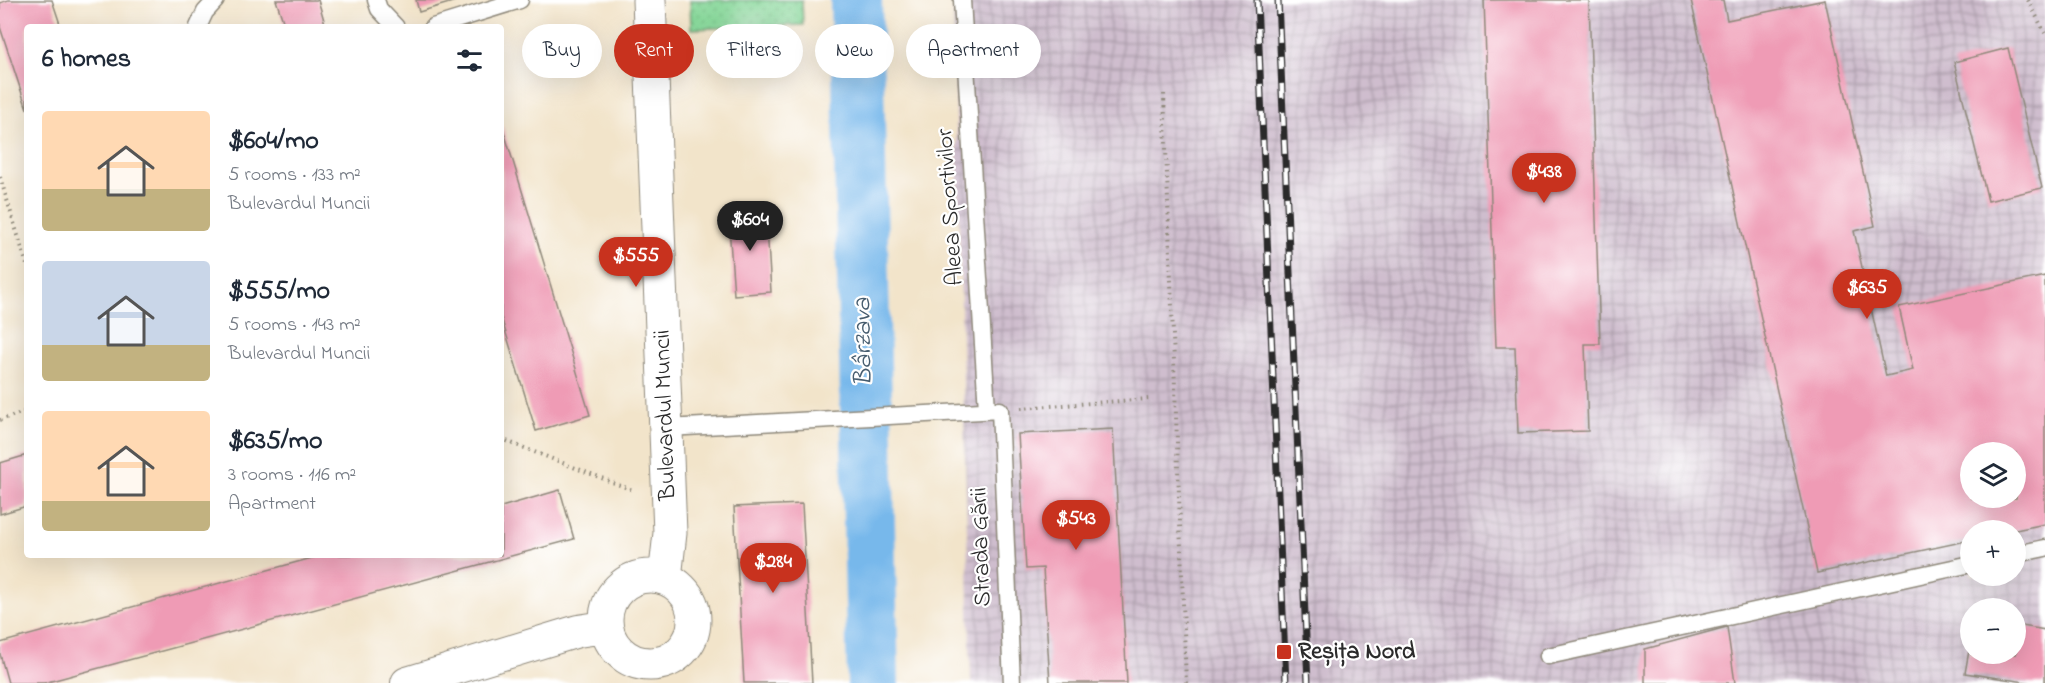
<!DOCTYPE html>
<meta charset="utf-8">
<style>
:root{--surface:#fff;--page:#f2f2f3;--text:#1f2937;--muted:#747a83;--accent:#c8321e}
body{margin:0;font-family:"Indie Flower",sans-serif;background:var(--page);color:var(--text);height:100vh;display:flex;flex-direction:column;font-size:22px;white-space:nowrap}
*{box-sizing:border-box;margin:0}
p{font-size:20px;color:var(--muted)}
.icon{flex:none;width:33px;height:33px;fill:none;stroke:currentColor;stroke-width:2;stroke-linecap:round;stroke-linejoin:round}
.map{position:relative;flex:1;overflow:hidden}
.panel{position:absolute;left:24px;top:24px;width:480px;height:534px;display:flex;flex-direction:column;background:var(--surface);border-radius:6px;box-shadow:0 6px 24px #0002}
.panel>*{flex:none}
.guide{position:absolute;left:522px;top:24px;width:570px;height:54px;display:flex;gap:12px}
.fabs{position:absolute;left:1960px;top:442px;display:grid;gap:12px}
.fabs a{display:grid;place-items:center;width:66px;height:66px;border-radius:50%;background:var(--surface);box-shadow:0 6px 24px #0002;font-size:30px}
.price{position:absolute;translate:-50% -51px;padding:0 14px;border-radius:21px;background:var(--accent);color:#fff;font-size:20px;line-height:39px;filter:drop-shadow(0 2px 3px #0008)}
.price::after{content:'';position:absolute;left:50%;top:36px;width:18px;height:14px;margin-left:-9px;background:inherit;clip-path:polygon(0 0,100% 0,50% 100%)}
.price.selected{background:#222;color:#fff}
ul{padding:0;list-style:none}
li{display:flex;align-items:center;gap:18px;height:150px;padding:0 18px}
li span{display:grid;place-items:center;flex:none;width:168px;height:120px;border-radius:6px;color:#555}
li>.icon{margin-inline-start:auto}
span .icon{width:72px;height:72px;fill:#fffc;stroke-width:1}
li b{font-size:26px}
h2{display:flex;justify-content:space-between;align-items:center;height:72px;padding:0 18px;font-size:26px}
.chip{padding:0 21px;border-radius:27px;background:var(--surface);box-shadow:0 6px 24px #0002;font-size:21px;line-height:54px}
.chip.selected{background:var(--accent);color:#fff}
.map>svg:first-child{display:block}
.industrial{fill:url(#industrial-grid);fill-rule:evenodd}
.park{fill:url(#park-dots);stroke:#578060;stroke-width:1.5}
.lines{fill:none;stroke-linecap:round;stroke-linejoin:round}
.river{stroke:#77b8eb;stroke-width:52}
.building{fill:#ef9bb5;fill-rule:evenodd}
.lane-casing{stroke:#8e887a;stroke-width:19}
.street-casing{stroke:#8e887a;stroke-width:34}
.secondary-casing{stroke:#8e887a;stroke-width:35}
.path{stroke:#8e887a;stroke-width:4;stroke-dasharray:1.5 4.5;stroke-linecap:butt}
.lane{stroke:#fff;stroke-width:16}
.street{stroke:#fff;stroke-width:32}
.secondary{stroke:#fff;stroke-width:33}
.rail-casing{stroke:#2b2b2b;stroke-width:7}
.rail{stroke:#fff;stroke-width:4.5;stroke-dasharray:14;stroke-linecap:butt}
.poi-dot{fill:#c8321e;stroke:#fff;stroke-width:2}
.labels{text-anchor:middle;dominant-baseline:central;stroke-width:4.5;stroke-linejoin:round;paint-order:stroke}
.street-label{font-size:24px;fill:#2b2b2b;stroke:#fff}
.poi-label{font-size:24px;font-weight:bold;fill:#2b2b2b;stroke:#fff;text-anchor:start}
.water-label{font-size:26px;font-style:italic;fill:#465c6e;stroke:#fff}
</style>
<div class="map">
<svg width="2045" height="683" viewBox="0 0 2045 683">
<defs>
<pattern id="industrial-grid" width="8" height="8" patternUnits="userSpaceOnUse" patternTransform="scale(1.5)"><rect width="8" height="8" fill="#cfbdce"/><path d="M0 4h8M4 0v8" fill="none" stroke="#a89aa7"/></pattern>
<pattern id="park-dots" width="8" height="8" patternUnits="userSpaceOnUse" patternTransform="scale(1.5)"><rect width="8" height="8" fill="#83d596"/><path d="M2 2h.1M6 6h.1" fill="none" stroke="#71b781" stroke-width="1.8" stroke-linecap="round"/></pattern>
</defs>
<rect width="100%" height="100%" fill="#fff"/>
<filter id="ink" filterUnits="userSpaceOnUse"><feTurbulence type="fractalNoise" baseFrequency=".0167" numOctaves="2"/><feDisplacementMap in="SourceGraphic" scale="12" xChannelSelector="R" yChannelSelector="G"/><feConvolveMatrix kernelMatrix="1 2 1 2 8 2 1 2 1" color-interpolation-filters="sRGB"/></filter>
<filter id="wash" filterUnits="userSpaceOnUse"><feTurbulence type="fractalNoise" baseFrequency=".008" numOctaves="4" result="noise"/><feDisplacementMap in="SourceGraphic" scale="24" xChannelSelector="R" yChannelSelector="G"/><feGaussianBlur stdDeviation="1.35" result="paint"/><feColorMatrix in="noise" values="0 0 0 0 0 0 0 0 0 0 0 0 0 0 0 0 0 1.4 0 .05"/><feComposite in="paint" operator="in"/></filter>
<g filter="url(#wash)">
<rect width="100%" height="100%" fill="#f2e4ca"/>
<path class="industrial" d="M953,0h1092v683h-1074zM1971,453h45v45h-45zM1971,531h45v45h-45zM1971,609h45v45h-45z"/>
<path class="park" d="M690,0h112l1,25 -112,4z"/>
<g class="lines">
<path class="river" d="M856,0l17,683"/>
</g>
<g id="blocks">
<path class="building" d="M8,0h44l9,27h-34v82l-27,-82v-24z
M276,0h42l8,27h-41z
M416,0h40v1l-37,11z
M1484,0h105l11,344h-15l3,87 -70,2 -3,-86h-19z
M1691,0h32l4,20 98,-20 50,226 -21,5 32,145 27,-6 -14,-63 146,-31v248l-34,7h-40v9l-154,33zM1971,453h45v45h-45z
M2008,48l34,140 -54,13 -34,-139z
M502,125l88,290 -54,16 -35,-114z
M766,210l5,82 -37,3 -6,-83z
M1113,429l14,254h-77l-7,-115 -17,1 -8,-135z
M27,455v51l-27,8v-51z
M560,490l14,49 -530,144h-36l-8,-29v-11l323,-88h178v-48z
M802,504l10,179h-68l-10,-176z
M2016,625l29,5v53h-13l-67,-10 5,-28 1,9h45z
M1727,627l8,56h-90v-34z"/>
</g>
</g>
<g filter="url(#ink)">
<use href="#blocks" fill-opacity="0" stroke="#8e887a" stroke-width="1.5"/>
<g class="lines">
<defs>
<path id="lane" d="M376,0l3,9 17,18
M962,0l25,410
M198,27l7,-15 11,-12
M433,27l87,-27
M667,428l333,-18 12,273
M2016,554l29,-6
M1548,656l423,-92"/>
<path id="street" d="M407,683l171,-52 27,-4"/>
<path id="secondary" d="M649,0l21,533 -5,45
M606 620a44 44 0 1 1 88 0a44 44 0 1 1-88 0Z"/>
</defs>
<use href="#lane" class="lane-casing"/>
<use href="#street" class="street-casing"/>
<use href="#secondary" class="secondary-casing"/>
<path class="path" d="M2028,0l17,33
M1164,94l22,589
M0,177l27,88
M1021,408l128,-9
M0,420l27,-9
M501,439l134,52"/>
<use href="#lane" class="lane"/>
<use href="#street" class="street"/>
<use href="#secondary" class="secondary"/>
<defs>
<path id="rail" d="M1257,0l29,683
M1278,0l30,683"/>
</defs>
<use href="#rail" class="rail-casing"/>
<use href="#rail" class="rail"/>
</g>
</g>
<rect class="poi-dot" x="1276" y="644" width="16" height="16" rx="3"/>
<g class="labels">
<g class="street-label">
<text transform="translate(951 207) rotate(-94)">Aleea Sportivilor</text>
<text transform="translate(666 415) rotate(-92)">Bulevardul Muncii</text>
<text transform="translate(982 547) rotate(-92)">Strada Gării</text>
</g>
<g class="poi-label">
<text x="1298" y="652">Reșița Nord</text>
</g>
<g class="water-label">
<text transform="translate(864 342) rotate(-91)">Bârzava</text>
</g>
</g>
</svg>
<div class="fabs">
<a><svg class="icon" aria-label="layers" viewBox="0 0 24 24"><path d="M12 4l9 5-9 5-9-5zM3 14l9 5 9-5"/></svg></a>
<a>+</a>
<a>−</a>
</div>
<b class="price" style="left:1544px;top:204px">$438</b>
<b class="price selected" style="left:750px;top:252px">$604</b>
<b class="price" style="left:636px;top:288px">$555</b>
<b class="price" style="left:1867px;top:320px">$635</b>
<b class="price" style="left:1076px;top:551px">$543</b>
<b class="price" style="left:773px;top:594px">$284</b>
<div class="guide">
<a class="chip">Buy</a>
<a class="chip selected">Rent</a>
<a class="chip">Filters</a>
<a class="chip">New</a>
<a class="chip">Apartment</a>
</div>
<section class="panel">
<h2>6 homes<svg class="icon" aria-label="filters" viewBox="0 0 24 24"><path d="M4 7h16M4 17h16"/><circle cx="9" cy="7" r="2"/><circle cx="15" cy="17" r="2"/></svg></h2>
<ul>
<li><span style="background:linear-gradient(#ffd9b3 65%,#c2b280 0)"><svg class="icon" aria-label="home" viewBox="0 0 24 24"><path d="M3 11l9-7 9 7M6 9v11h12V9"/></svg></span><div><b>$604/mo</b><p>5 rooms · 133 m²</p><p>Bulevardul Muncii</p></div></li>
<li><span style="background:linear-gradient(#c9d6e8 70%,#c2b280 0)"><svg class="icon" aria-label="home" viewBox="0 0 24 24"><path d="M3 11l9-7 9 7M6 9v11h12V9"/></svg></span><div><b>$555/mo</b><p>5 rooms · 143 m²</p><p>Bulevardul Muncii</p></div></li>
<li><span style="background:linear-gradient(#ffd9b3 75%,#c2b280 0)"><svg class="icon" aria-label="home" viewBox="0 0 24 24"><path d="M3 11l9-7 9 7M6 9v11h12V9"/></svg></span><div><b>$635/mo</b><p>3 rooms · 116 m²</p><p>Apartment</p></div></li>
</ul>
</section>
</div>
